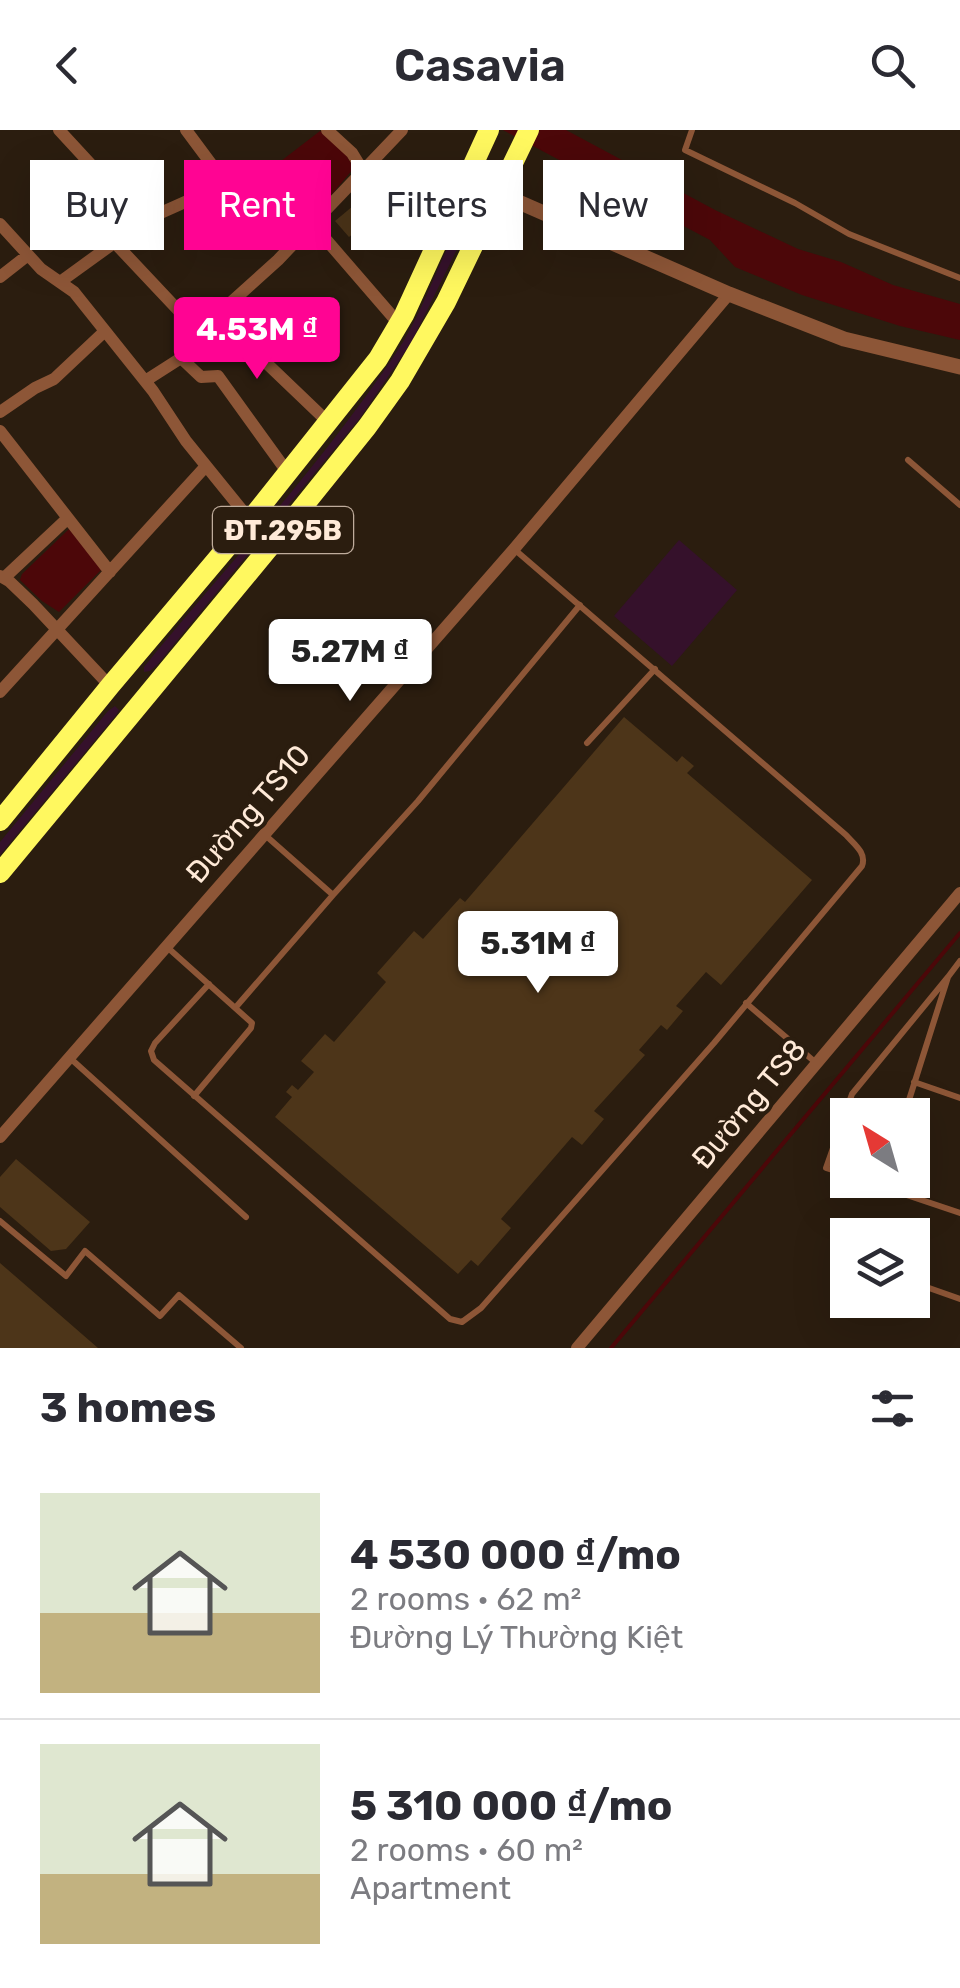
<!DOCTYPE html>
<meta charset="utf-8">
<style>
:root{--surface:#fff;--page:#f7f7f7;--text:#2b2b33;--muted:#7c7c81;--line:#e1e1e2;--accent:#ff0493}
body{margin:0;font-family:Rubik,sans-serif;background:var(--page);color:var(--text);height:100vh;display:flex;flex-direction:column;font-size:38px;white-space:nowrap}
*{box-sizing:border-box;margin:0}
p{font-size:32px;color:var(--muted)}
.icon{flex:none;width:55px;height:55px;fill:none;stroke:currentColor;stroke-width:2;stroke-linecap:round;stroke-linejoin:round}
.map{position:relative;height:1218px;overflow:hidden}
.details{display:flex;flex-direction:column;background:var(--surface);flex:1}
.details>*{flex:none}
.top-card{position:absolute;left:30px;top:30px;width:900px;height:90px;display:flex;gap:20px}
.needle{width:65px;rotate:323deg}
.controls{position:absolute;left:830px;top:968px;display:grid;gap:20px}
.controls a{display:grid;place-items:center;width:100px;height:100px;border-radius:0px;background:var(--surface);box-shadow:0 10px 40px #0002;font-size:50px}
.price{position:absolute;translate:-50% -85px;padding:0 22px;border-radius:10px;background:#fff;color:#222;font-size:32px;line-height:65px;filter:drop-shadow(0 2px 5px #0008)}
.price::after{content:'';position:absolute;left:50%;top:60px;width:30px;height:22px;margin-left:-15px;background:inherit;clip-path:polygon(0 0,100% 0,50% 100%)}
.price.current{background:var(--accent);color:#fff}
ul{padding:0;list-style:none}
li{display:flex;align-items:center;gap:30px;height:250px;padding:0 40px}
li+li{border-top:2px solid var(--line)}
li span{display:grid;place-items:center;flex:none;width:280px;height:200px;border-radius:0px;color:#555}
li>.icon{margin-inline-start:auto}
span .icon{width:120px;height:120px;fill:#fffc;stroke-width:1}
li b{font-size:42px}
h2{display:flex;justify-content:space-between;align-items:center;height:120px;padding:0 40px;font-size:42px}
.pill{padding:0 35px;border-radius:0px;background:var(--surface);box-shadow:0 10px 40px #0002;font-size:35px;line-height:90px}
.pill.current{background:var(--accent);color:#fff}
header{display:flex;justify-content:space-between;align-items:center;height:130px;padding:0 40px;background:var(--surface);font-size:45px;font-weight:600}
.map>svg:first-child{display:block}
.green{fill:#35112b}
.water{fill:#4c0709}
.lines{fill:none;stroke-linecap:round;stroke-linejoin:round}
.stream{stroke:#4c0709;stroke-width:4}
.building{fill:#4d3519}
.service{stroke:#8d5637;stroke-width:6}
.minor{stroke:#8d5637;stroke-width:12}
.tertiary{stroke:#8d5637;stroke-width:15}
.primary{stroke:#fff85f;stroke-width:20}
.labels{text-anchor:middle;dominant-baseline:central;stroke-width:8;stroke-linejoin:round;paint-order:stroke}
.shield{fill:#2b1d0f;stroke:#bfac9c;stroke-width:2.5}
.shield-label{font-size:28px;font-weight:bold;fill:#ffead8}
.street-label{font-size:30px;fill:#ffead8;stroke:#2b1d0f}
</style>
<header><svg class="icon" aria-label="back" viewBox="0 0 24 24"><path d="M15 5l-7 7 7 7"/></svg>Casavia<svg class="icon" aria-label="search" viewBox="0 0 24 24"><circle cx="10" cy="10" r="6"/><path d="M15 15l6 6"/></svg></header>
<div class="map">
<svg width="960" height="1218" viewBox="0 0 960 1218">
<rect width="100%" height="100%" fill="#2b1d0f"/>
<path class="green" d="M468,79h4l2,6 -63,128 -51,75 -203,247 -7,6 -6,1v-5l12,-15c82,-98 169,-193 240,-299 30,-45 44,-99 72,-144z
M679,410l58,50 -65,76 -58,-50z
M115,576l4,4 -3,5 -116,140v-13l108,-131z"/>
<path class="water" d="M503,0h63l149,80 83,39 43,13 52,23 67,19v36l-60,-14 -98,-31 -67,-28 -25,-27z
M320,1c16,7 26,22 34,37l-34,40 -8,6 -44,-25 -2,-8 15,-20z
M69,399l33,40 -43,43 -17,-11 -22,-21 2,-6z"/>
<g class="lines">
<path class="stream" d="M611,1218l349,-415"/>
</g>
<path class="building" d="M381,44l35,37 -22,19 -5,-5 -20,16 -10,-12 -10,8 -14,-16 30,-25 -4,-5z
M624,587l53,45 5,-6 12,10 -7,7 125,107 -91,105 -15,-13 -30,34 7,5 -16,19 -6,-5 -22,25 6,5 -51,56 10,8 -22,26 -10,-8 -71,82 10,9 -33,38 -7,-6 -13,14 -183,-157 17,-20 -6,-5 6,-7 6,5 16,-18 -13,-11 24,-27 9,8 52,-60 -9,-9 37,-42 9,8 37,-41 5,4z
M16,1029l74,63 -24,27 -15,2 -51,-44v-30z
M0,1133l52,45 46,40h-98z"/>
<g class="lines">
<path class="service" d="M692,0l-7,20 110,53 54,31 111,44
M908,330l52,45
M587,613l68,-74
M265,705l68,60 85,-94 162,-196
M167,817l85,76 -1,5 -57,68
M948,847l12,-16
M209,854l-54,59 -4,8 3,9 296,259 12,3 19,-14 233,-265 148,-177c5,-13 -8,-22 -16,-31l-332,-286
M746,873l69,59
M236,877l97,-112
M70,928l176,159
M914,952l46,16
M848,1045l-22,-7 26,-74 96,-117 -39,123
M862,1050l98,33
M0,1091l66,55 19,-25 75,65 19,-21 62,53
M912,1152l48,17"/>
<path class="minor" d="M59,0l85,92
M186,0l32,43 7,16
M363,41l39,-41
M391,42l60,41
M0,94l41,45 33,23 79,99 33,50 64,79
M114,112l80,85
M0,147l28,-22
M60,152l87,-63 56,-25 29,-8 40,13 44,29 83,96
M212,181l117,112
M217,185l61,-55 85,-89 -11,-18 -25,-23
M145,251l36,-23 20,19 17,-1 70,97
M0,282l35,-24 19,-9 51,-48
M0,301l110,141
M0,446l9,5 24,23 77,82
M4,448l64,-60
M0,562l206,-226
M0,1007l514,-588 215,-255
M577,1218l383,-455"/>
<path class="tertiary" d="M466,49l263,115 115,45 116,28"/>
<path class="primary" d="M0,691l110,-135 140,-166 128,-161 26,-44 85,-185
M0,743l297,-359 70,-87 33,-46 46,-79 83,-172"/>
</g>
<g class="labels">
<rect class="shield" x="213" y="377" width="140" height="46" rx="8"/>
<g class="shield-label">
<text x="283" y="400">ĐT.295B</text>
</g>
<g class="street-label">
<text transform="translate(248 684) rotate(-49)">Đường TS10</text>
<text transform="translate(749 974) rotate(-50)">Đường TS8</text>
</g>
</g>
</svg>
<div class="controls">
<a><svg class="needle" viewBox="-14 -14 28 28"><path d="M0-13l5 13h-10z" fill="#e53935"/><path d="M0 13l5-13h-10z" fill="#7c7c81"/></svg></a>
<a><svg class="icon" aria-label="layers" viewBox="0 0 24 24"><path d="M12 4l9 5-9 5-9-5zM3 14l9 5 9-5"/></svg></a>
</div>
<b class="price current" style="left:257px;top:252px">4.53M ₫</b>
<b class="price" style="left:350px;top:574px">5.27M ₫</b>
<b class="price" style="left:538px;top:866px">5.31M ₫</b>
<div class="top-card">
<a class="pill">Buy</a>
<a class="pill current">Rent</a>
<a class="pill">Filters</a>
<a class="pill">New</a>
</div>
</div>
<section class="details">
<h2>3 homes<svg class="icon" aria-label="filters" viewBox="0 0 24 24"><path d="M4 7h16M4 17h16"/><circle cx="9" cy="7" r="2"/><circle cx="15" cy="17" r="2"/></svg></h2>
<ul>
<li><span style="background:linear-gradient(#dfe7d0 60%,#c2b280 0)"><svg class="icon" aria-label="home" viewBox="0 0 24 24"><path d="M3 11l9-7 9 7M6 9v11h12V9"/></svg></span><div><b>4 530 000 ₫/mo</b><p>2 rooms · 62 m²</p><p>Đường Lý Thường Kiệt</p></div></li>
<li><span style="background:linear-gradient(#dfe7d0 65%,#c2b280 0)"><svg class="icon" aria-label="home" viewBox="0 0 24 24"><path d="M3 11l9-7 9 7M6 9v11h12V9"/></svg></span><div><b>5 310 000 ₫/mo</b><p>2 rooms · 60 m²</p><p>Apartment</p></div></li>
</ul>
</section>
